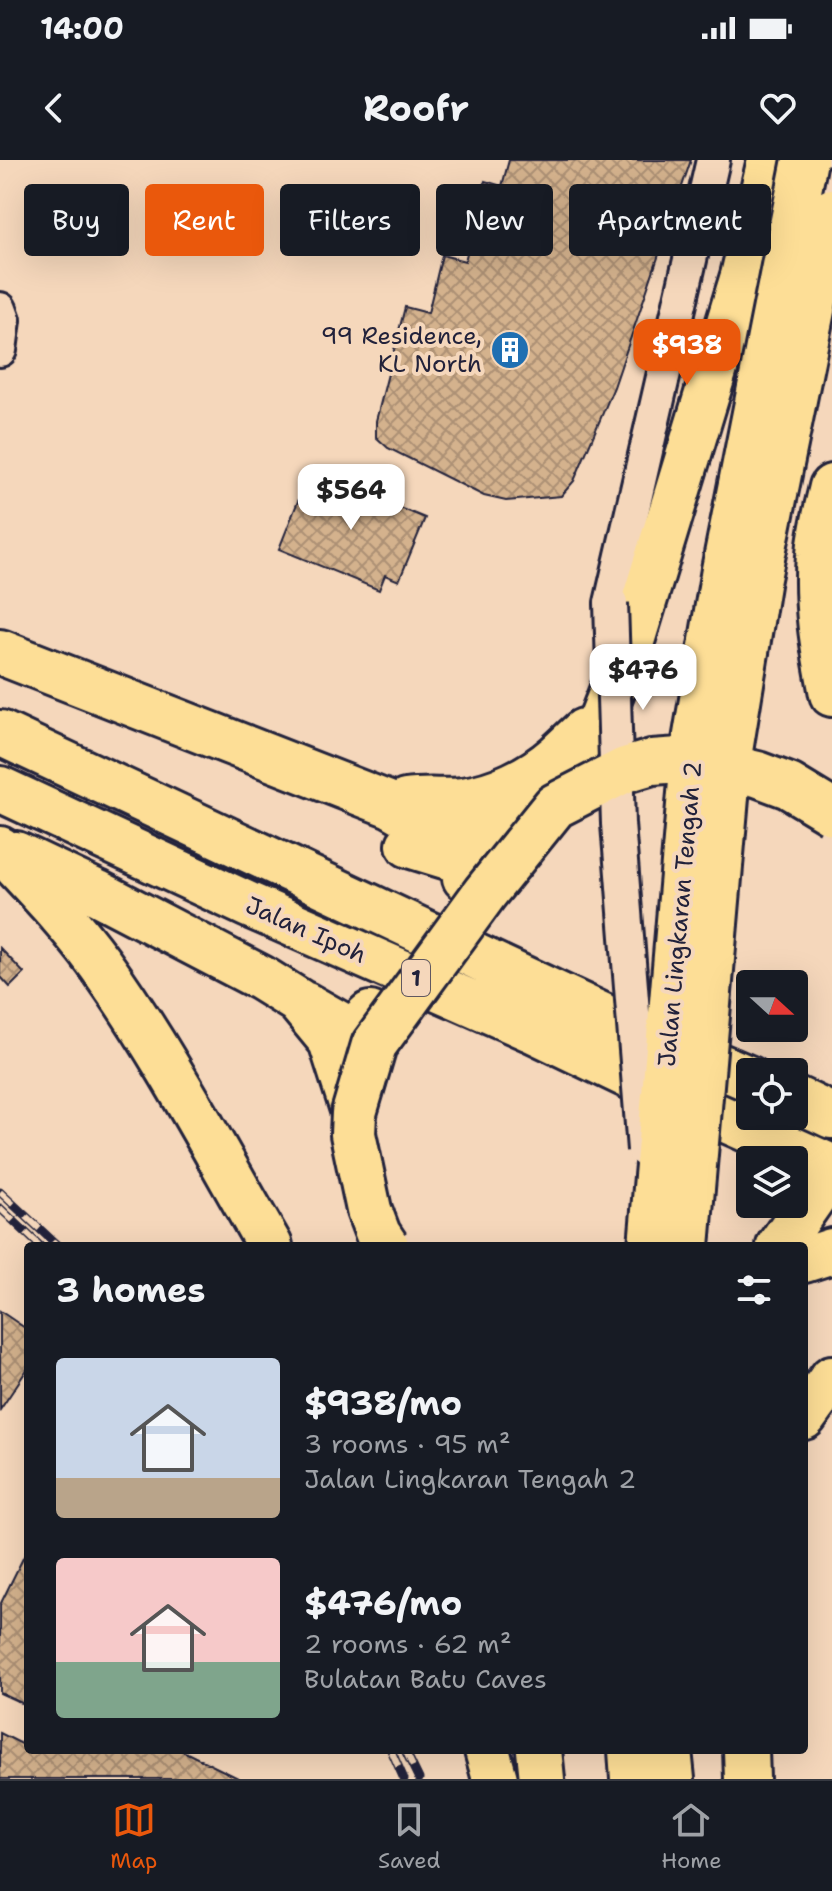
<!DOCTYPE html>
<meta charset="utf-8">
<style>
:root{--surface:#171b24;--page:#242831;--text:#f1f3f6;--muted:#9ea1a6;--line:#363941;--accent:#ea580c}
body{margin:0;font-family:"Shantell Sans",sans-serif;background:var(--page);color:var(--text);height:100vh;display:flex;flex-direction:column;font-size:30px;white-space:nowrap}
*{box-sizing:border-box;margin:0}
p{font-size:26px;color:var(--muted)}
.icon{flex:none;width:44px;height:44px;fill:none;stroke:currentColor;stroke-width:2;stroke-linecap:round;stroke-linejoin:round}
.map{position:relative;flex:1;overflow:hidden}
.drawer{position:absolute;left:24px;top:1082px;width:784px;height:512px;display:flex;flex-direction:column;background:var(--surface);border-radius:8px;box-shadow:0 8px 32px #0002}
.drawer>*{flex:none}
.guide{position:absolute;left:24px;top:24px;width:784px;height:72px;display:flex;gap:16px}
.needle{width:52px;rotate:111deg}
.buttons{position:absolute;left:736px;top:810px;display:grid;gap:16px}
.buttons a{display:grid;place-items:center;width:72px;height:72px;border-radius:8px;background:var(--surface);box-shadow:0 8px 32px #0002;font-size:40px}
.price{position:absolute;translate:-50% -68px;padding:0 18px;border-radius:16px;background:#fff;color:#222;font-size:26px;line-height:52px;filter:drop-shadow(0 2px 4px #0008)}
.price::after{content:'';position:absolute;left:50%;top:48px;width:24px;height:18px;margin-left:-12px;background:inherit;clip-path:polygon(0 0,100% 0,50% 100%)}
.price.selected{background:var(--accent);color:#fff}
ul{padding:0;list-style:none}
li{display:flex;align-items:center;gap:24px;height:200px;padding:0 32px}
li span{display:grid;place-items:center;flex:none;width:224px;height:160px;border-radius:8px;color:#555}
li>.icon{margin-inline-start:auto}
span .icon{width:96px;height:96px;fill:#fffc;stroke-width:1}
li b{font-size:34px}
h2{display:flex;justify-content:space-between;align-items:center;height:96px;padding:0 32px;font-size:34px}
.tag{padding:0 28px;border-radius:8px;background:var(--surface);box-shadow:0 8px 32px #0002;font-size:28px;line-height:72px}
.tag.selected{background:var(--accent);color:#fff}
.status{display:flex;justify-content:space-between;align-items:center;height:56px;padding:0 40px;background:var(--surface);direction:ltr}
.status svg{height:22px;fill:currentColor}
header{display:flex;justify-content:space-between;align-items:center;height:104px;padding:0 32px;background:var(--surface);font-size:36px;font-weight:700}
.tab-bar{display:flex;justify-content:space-around;align-items:center;height:112px;border-top:2px solid var(--line);background:var(--surface);font-size:22px;color:var(--muted)}
.tab-bar a{display:grid;justify-items:center;gap:4px}
.tab-bar .selected{color:var(--accent)}
.map>svg:first-child{display:block}
.building{fill:url(#building-cross-hatch);stroke:#22223b;stroke-width:2}
.lines{fill:none;stroke-linecap:round;stroke-linejoin:round}
.minor-casing{stroke:#22223b;stroke-width:38}
.highway-casing{stroke:#22223b;stroke-width:50}
.minor{stroke:#f5d7bb;stroke-width:32}
.highway{stroke:#fdde96;stroke-width:44}
.rail-casing{stroke:#22223b;stroke-width:9}
.rail{stroke:#f5d7bb;stroke-width:6;stroke-dasharray:18;stroke-linecap:butt}
.minor-bridge-casing{stroke:#22223b;stroke-width:38;stroke-linecap:butt}
.highway-bridge-casing{stroke:#22223b;stroke-width:50;stroke-linecap:butt}
.minor-bridge{stroke:#f5d7bb;stroke-width:32}
.highway-bridge{stroke:#fdde96;stroke-width:44}
.labels{text-anchor:middle;dominant-baseline:central;stroke-width:8;stroke-linejoin:round;paint-order:stroke}
.shield{fill:#f5d7bb;stroke:#615861;stroke-width:2}
.shield-label{font-size:22px;font-weight:bold;fill:#22223b}
.poi-label{font-size:24px;fill:#22223b;stroke:#f5d7bb;text-anchor:end}
.street-label{font-size:24px;fill:#22223b;stroke:#f5d7bb}
</style>
<div class="status"><b>14:00</b><svg viewBox="0 0 49 12"><path d="M0 12V9h3v3zM5 12V6h3v6zM10 12V3h3v9zM15 12V0h3v12zM26 1h20v11H26zM47 4h2v5h-2z"/></svg></div>
<header><svg class="icon" aria-label="back" viewBox="0 0 24 24"><path d="M15 5l-7 7 7 7"/></svg>Roofr<svg class="icon" aria-label="heart" viewBox="0 0 24 24"><path d="M12 20l-8-8c-3-5 5-10 8-4 3-6 11-1 8 4z"/></svg></header>
<div class="map">
<svg width="832" height="1619" viewBox="0 0 832 1619">
<defs>
<pattern id="building-cross-hatch" width="8" height="8" patternUnits="userSpaceOnUse" patternTransform="scale(2)"><rect width="8" height="8" fill="#d4b28d"/><path d="M0 0l8 8M0 8l8-8" fill="none" stroke="#ac9074"/></pattern>
</defs>
<rect width="100%" height="100%" fill="#f5d7bb"/>
<filter id="ink" filterUnits="userSpaceOnUse"><feTurbulence type="fractalNoise" baseFrequency=".0125" numOctaves="2"/><feDisplacementMap in="SourceGraphic" scale="16" xChannelSelector="R" yChannelSelector="G"/><feConvolveMatrix kernelMatrix="1 2 1 2 8 2 1 2 1" color-interpolation-filters="sRGB"/></filter>
<g filter="url(#ink)">
<path class="building" d="M509,0h182l-77,227 -40,94 -13,15 -55,5 -22,-5 -96,-48 -12,-11v-16l29,-114 23,6 14,-58 23,6 20,-80 17,5z
M310,311l115,47 -26,63 -14,-6 -6,15 -100,-41z
M0,788l24,25 -14,14 -10,-11z
M0,1151l28,19v38l-28,42z
M28,1388v158l-28,-13v-88z
M0,1573l28,14v3h153l59,29h-240z"/>
<g class="lines">
<defs>
<path id="minor" d="M0,149l4,11 -4,30
M611,443l102,-443"/>
<path id="highway" d="M832,327c-5,22 -12,46 -13,68 -4,48 4,93 13,139
M0,492l391,153 36,21 46,5 34,-3 48,-22 47,-89 30,-76 111,-365 27,-116
M0,573l603,283 147,63
M0,629l249,116 282,124 123,59 178,79
M406,642c20,-3 38,0 56,-2 34,-4 70,-22 95,-44 9,-8 18,-17 27,-25
M409,685l59,18 1,8 -4,7
M0,689c35,37 70,74 100,115 64,89 115,187 170,282
M16,694l80,38 165,86 37,23 33,40 23,72
M304,844l44,25 8,-2 14,-13
M794,938l38,18
M779,1086l53,-76
M804,1100l28,-9
M804,1257l28,-39
M487,1590l8,29
M539,1590l3,29
M631,1590l2,29
M669,1590l3,29
M746,1590l1,29"/>
</defs>
<use href="#minor" class="minor-casing"/>
<use href="#highway" class="highway-casing"/>
<use href="#minor" class="minor"/>
<use href="#highway" class="highway"/>
<defs>
<path id="rail" d="M0,1032l58,54
M0,1048l40,38
M391,1590l13,29
M405,1590l14,29"/>
</defs>
<use href="#rail" class="rail-casing"/>
<use href="#rail" class="rail"/>
<defs>
<path id="minor-bridge" d="M611,443l7,221 26,326"/>
<path id="highway-bridge" d="M386,1086l-8,-12 -9,-24 -16,-76 1,-21 20,-68 111,-152 70,-87 70,-36 27,-8 28,-2 23,1 54,13 32,12 43,26
M651,1086l43,-499 30,-177 81,-410
M687,1086l43,-495 28,-173 74,-367"/>
</defs>
<use href="#minor-bridge" class="minor-bridge-casing"/>
<use href="#highway-bridge" class="highway-bridge-casing"/>
<use href="#minor-bridge" class="minor-bridge"/>
<use href="#highway-bridge" class="highway-bridge"/>
</g>
</g>
<defs>
<symbol id="building-disc" viewBox="-11 -11 22 22"><circle r="9.5" fill="#1f6fb2" stroke="#f5d7bb"/><path d="M-4-6H4V6H1V3H-1V6H-4ZM-2.5-4.3h1.7v1.8h-1.7ZM.8-4.3h1.7v1.8H.8ZM-2.5-1h1.7V.8h-1.7ZM.8-1h1.7V.8H.8Z" fill="#fff"/></symbol>
</defs>
<g fill-rule="evenodd">
<use href="#building-disc" x="488" y="168" width="44" height="44"/>
</g>
<g class="labels">
<rect class="shield" x="402" y="800" width="28" height="36" rx="6"/>
<g class="shield-label">
<text x="416" y="818">1</text>
</g>
<g class="poi-label">
<text x="482" y="176">99 Residence,<tspan x="482" dy="28">KL North</tspan></text>
</g>
<g class="street-label">
<text transform="translate(680 754) rotate(-85)">Jalan Lingkaran Tengah 2</text>
<text transform="translate(306 770) rotate(24)">Jalan Ipoh</text>
</g>
</g>
</svg>
<div class="buttons">
<a><svg class="needle" viewBox="-14 -14 28 28"><path d="M0-13l5 13h-10z" fill="#e53935"/><path d="M0 13l5-13h-10z" fill="#9ea1a6"/></svg></a>
<a><svg class="icon" aria-label="locate" viewBox="0 0 24 24"><circle cx="12" cy="12" r="6"/><path d="M12 2v4M12 18v4M2 12h4M18 12h4"/></svg></a>
<a><svg class="icon" aria-label="layers" viewBox="0 0 24 24"><path d="M12 4l9 5-9 5-9-5zM3 14l9 5 9-5"/></svg></a>
</div>
<b class="price selected" style="left:687px;top:227px">$938</b>
<b class="price" style="left:351px;top:372px">$564</b>
<b class="price" style="left:643px;top:552px">$476</b>
<div class="guide">
<a class="tag">Buy</a>
<a class="tag selected">Rent</a>
<a class="tag">Filters</a>
<a class="tag">New</a>
<a class="tag">Apartment</a>
</div>
<section class="drawer">
<h2>3 homes<svg class="icon" aria-label="filters" viewBox="0 0 24 24"><path d="M4 7h16M4 17h16"/><circle cx="9" cy="7" r="2"/><circle cx="15" cy="17" r="2"/></svg></h2>
<ul>
<li><span style="background:linear-gradient(#c9d6e8 75%,#b9a48a 0)"><svg class="icon" aria-label="home" viewBox="0 0 24 24"><path d="M3 11l9-7 9 7M6 9v11h12V9"/></svg></span><div><b>$938/mo</b><p>3 rooms · 95 m²</p><p>Jalan Lingkaran Tengah 2</p></div></li>
<li><span style="background:linear-gradient(#f6c9c9 65%,#7fa58c 0)"><svg class="icon" aria-label="home" viewBox="0 0 24 24"><path d="M3 11l9-7 9 7M6 9v11h12V9"/></svg></span><div><b>$476/mo</b><p>2 rooms · 62 m²</p><p>Bulatan Batu Caves</p></div></li>
</ul>
</section>
</div>
<nav class="tab-bar">
<a class="selected"><svg class="icon" aria-label="map" viewBox="0 0 24 24"><path d="M3 6l6-2 6 2 6-2v14l-6 2-6-2-6 2zM9 4v14M15 6v14"/></svg>Map</a>
<a><svg class="icon" aria-label="saved" viewBox="0 0 24 24"><path d="M7 4h10v16l-5-4-5 4z"/></svg>Saved</a>
<a><svg class="icon" aria-label="home" viewBox="0 0 24 24"><path d="M3 11l9-7 9 7M6 9v11h12V9"/></svg>Home</a>
</nav>
